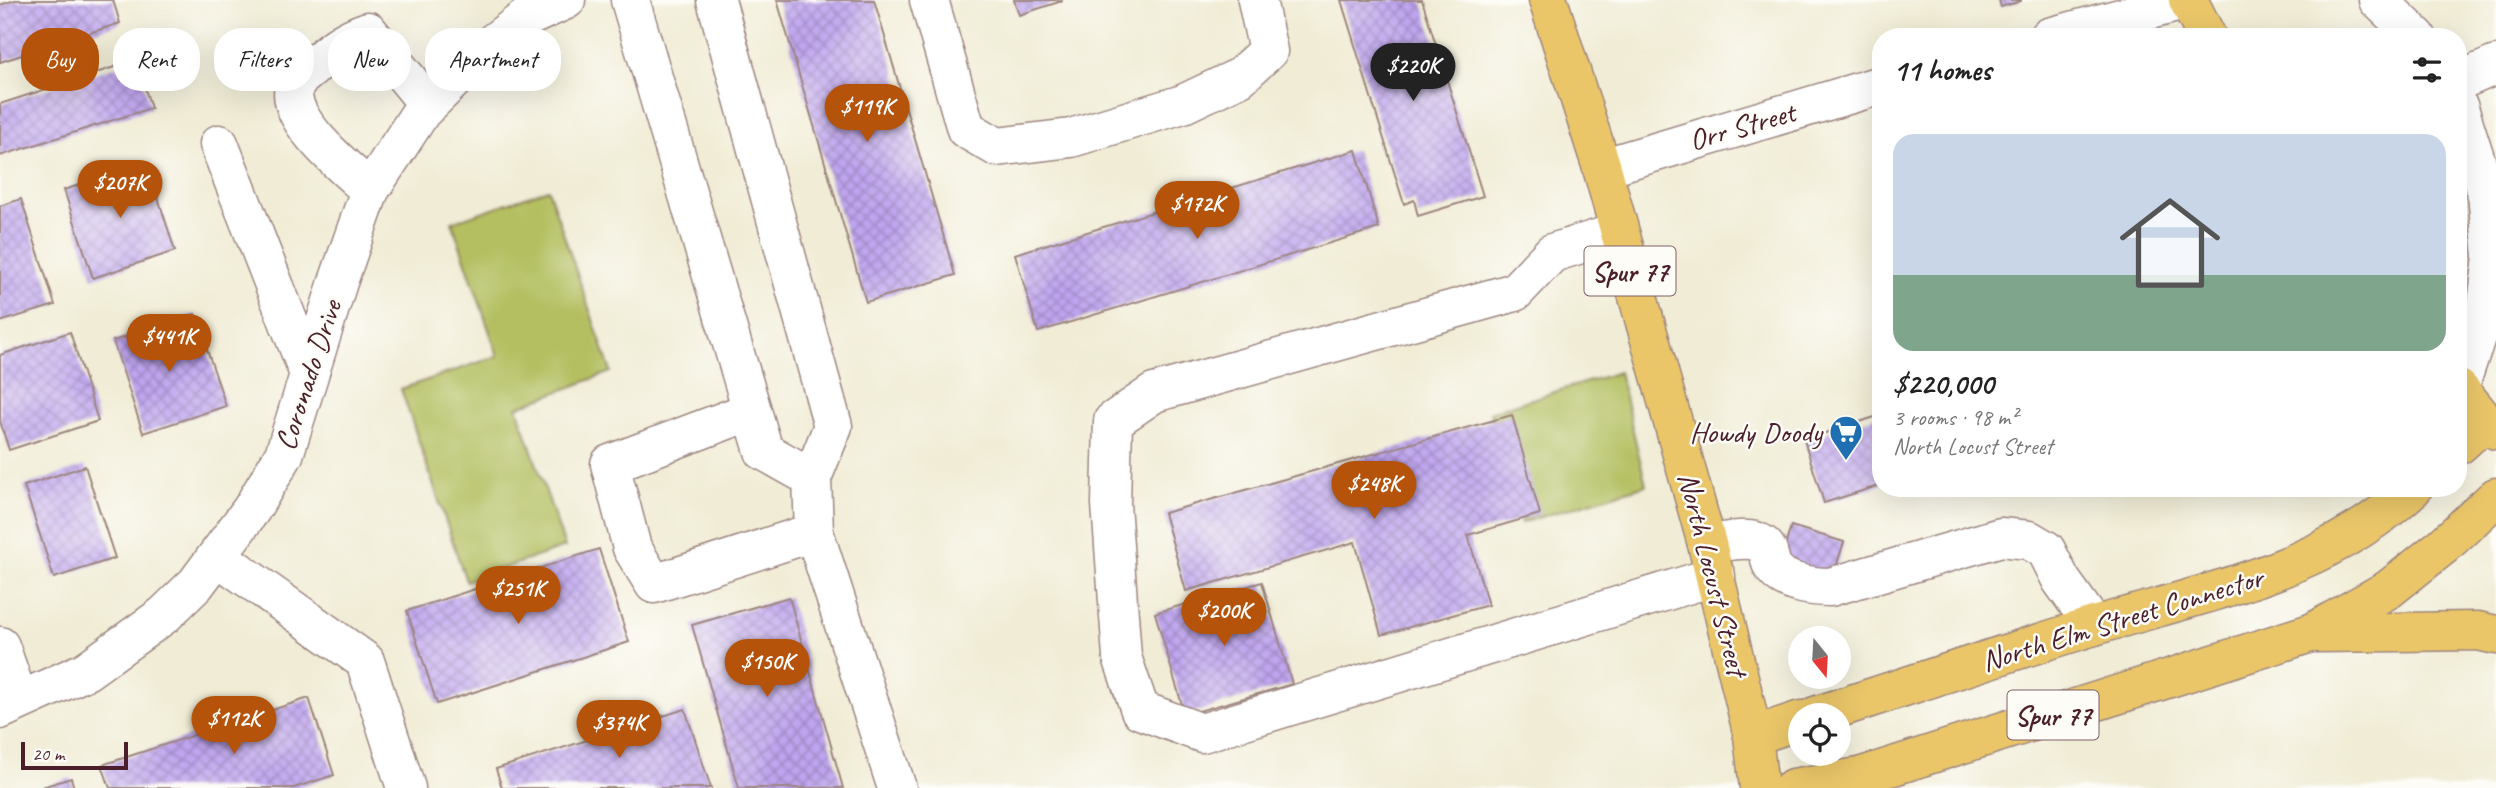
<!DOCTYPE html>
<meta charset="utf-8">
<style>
:root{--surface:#fff;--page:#f2f2f2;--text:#222;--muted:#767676;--accent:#b45309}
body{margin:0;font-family:Caveat,sans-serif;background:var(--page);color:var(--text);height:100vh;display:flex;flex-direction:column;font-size:26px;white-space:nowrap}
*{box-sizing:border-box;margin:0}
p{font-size:23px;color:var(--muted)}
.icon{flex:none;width:38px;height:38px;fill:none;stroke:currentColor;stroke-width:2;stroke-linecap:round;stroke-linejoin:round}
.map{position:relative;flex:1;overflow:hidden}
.drawer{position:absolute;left:1872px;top:28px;width:595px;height:469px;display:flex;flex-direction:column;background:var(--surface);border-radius:28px;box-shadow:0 7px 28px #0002}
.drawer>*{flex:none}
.top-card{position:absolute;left:21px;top:28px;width:665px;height:63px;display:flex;gap:14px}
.needle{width:46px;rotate:162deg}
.fabs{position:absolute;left:1788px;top:626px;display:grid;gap:14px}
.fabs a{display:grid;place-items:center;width:63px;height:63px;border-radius:50%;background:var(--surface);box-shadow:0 7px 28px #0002;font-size:35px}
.scale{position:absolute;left:21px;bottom:18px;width:107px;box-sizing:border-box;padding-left:7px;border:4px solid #4a1f2b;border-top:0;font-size:19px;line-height:24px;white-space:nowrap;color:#4a1f2b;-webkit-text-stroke:5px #fdfcf7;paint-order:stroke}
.price{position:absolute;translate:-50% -60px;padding:0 16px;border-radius:24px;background:var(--accent);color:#fff;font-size:23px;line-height:46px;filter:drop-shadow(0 2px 4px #0008)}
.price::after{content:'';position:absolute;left:50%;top:42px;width:21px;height:16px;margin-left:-10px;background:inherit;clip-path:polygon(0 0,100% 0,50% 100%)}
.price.active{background:#222;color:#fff}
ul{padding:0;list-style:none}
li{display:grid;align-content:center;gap:14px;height:371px;padding:0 21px}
li span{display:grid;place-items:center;height:217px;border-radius:21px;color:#555}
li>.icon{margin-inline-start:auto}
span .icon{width:126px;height:126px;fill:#fffc;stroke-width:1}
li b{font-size:30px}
h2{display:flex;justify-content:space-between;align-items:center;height:84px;padding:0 21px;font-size:30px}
.pill{padding:0 24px;border-radius:28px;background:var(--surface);box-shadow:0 7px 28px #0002;font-size:24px;line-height:63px}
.pill.active{background:var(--accent);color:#fff}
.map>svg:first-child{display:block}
.green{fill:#b3bf61;stroke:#7e6f46;stroke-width:2}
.building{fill:url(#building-cross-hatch)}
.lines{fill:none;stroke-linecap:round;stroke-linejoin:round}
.minor-casing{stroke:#9d8680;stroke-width:41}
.major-casing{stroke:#9d8680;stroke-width:41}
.minor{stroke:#fff;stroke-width:38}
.major{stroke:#eac669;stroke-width:38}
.labels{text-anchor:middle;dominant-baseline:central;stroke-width:5;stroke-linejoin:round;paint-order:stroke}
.shield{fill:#fdfcf7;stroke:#806168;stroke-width:2}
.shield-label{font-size:28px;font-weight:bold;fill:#4a1f2b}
.street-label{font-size:30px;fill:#4a1f2b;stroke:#fdfcf7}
.poi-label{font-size:30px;fill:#4a1f2b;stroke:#fdfcf7;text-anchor:end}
</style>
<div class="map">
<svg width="2496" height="788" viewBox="0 0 2496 788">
<defs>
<pattern id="building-cross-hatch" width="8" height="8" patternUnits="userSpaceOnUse" patternTransform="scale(1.75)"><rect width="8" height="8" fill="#bfa5ef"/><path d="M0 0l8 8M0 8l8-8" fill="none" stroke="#9d86c2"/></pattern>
</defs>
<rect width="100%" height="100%" fill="#fdfcf7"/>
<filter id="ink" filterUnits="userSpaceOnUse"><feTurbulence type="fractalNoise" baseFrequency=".0143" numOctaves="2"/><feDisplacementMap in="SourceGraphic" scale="14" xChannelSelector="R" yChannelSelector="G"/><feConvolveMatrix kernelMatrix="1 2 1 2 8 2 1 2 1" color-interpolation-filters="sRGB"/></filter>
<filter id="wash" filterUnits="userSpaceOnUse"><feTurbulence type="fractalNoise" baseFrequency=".00686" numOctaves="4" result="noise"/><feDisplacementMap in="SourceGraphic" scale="28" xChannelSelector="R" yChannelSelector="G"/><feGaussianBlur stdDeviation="1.57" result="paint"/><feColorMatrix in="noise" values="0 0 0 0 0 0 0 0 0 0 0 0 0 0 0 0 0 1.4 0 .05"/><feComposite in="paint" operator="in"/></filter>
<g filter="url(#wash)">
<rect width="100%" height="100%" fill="#f0ecd5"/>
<path class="green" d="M548,189l63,183 -94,35 48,140 -99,34 -65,-192 97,-33 -46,-134z
M1619,372l27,113 -125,38 -31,-111z"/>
<g id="blocks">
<path class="building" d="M15,0h98l7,23 -120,39v-57z
M777,0h97l81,275 -89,27z
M1014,0h48v1l-43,14z
M1341,0h81l61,196 -65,20 -4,-16 -10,4z
M1999,0h22v1l-20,6z
M136,60l15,48 -151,48v-52z
M1356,150l23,78 -341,104 -23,-78z
M147,163l28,88 -82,27 -29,-88z
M21,199l34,106 -55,17v-116z
M195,314l31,92 -83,27 -30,-92z
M70,332l28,89 -89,29 -9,-29v-66z
M1512,415l28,99 -72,21 20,70 -107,30 -26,-93 -169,49 -22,-78z
M1881,415v70l-57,18 -20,-63z
M85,466l30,92 -61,20 -30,-92z
M1791,526l53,16 -13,40 -52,-15z
M599,549l30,93 -192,62 -30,-93z
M1262,582l30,102 -107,31 -30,-102z
M789,597l54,191h-104l-47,-163z
M309,698l25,77 -40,13h-184l-8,-23z
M685,709l26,79h-209l-6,-19z
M71,778l3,10h-32v-1z"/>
</g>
</g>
<g filter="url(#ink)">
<use href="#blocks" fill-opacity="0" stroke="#9d8680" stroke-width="2"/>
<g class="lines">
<defs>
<path id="minor" d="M630,0l134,451 48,27 2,54 83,256
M716,0l117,426 -21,52
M929,0l37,129 31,18 74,-9 112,-34 57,-27 28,-26 -11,-51
M2378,0l39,37
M2049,37l139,-37
M2459,81l37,-16
M2459,108l28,87 6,61 -6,48 -28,84
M219,144l90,230
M1602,168l279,-83
M370,190c-21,-19 -89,-73 -75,-105 3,-7 14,-14 19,-19 15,-16 33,-28 54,-35l60,73
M1619,232l-67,21 -37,39 -361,101 -41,28 -2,83 11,153 18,53 62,23 514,-157
M751,411l-141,53 22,84 22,36 160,-52
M1707,544c16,-1 41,-9 55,0 7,4 7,13 9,19 8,20 40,24 59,24l171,-50 28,3 17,10 15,30 33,46
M217,556l148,105 41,127
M0,646l19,55
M0,710l86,-39 78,-56 32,-31 55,-74 33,-55 54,-173 32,-92 51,-78 64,-63 41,-31 40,-18"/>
<path id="major" d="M1548,0l54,168 105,376 46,192 6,52
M2188,0l19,37
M2459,389l26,32 11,9
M2459,445l26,-24
M2316,633l162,-2 18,4
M1815,716c93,-30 185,-61 279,-90 111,-34 232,-55 319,-138
M1753,736l48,-16
M1793,788l66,-11 452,-144 78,-44 54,-43 53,-49"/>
</defs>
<use href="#minor" class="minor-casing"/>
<use href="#major" class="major-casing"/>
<use href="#minor" class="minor"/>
<use href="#major" class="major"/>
</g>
</g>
<defs>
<symbol id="supermarket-pin" viewBox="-11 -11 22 30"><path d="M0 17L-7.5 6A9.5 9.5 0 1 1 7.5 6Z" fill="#1f6fb2" stroke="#fdfcf7"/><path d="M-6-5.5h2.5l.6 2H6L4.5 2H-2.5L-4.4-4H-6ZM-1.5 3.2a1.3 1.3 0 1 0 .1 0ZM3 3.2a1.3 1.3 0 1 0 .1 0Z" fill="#fff"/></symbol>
</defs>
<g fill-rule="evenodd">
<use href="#supermarket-pin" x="1827" y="413" width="38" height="52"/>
</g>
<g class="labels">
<g class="shield">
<rect x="1584.5" y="246.5" width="91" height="49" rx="5"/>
<rect x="2007.5" y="690.5" width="91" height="49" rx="5"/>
</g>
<g class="shield-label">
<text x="1630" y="271">Spur 77</text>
<text x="2053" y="715">Spur 77</text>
</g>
<g class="street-label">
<text transform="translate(1742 126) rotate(-16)">Orr Street</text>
<text transform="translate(308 375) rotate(-72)">Coronado Drive</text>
<text transform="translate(1713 574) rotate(76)">North Locust Street</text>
<text transform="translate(2122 619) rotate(-17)">North Elm Street Connector</text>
</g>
<g class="poi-label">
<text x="1822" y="432">Howdy Doody</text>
</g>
</g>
</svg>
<div class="fabs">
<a><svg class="needle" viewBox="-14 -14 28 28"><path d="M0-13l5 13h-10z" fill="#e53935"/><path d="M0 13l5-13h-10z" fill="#767676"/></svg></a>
<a><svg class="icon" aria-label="locate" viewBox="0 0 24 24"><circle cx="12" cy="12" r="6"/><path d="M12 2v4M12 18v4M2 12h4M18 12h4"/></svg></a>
</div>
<div class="scale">20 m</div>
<b class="price active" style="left:1413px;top:103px">$220K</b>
<b class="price" style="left:867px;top:144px">$119K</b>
<b class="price" style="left:120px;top:220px">$207K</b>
<b class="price" style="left:1197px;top:241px">$172K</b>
<b class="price" style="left:169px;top:374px">$441K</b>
<b class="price" style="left:1374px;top:521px">$248K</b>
<b class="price" style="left:518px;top:626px">$251K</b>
<b class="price" style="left:1224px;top:648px">$200K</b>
<b class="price" style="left:767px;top:699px">$150K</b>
<b class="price" style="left:234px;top:756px">$112K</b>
<b class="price" style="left:619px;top:760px">$374K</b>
<div class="top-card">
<a class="pill active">Buy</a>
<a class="pill">Rent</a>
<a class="pill">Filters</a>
<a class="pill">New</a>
<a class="pill">Apartment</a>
</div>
<section class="drawer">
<h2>11 homes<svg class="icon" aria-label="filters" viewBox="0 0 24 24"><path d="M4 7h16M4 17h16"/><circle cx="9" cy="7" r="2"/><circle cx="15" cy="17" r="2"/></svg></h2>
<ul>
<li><span style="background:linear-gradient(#c9d6e8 65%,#7fa58c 0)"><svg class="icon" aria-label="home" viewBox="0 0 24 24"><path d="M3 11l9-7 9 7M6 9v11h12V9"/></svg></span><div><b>$220,000</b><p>3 rooms · 98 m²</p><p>North Locust Street</p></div></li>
</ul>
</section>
</div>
